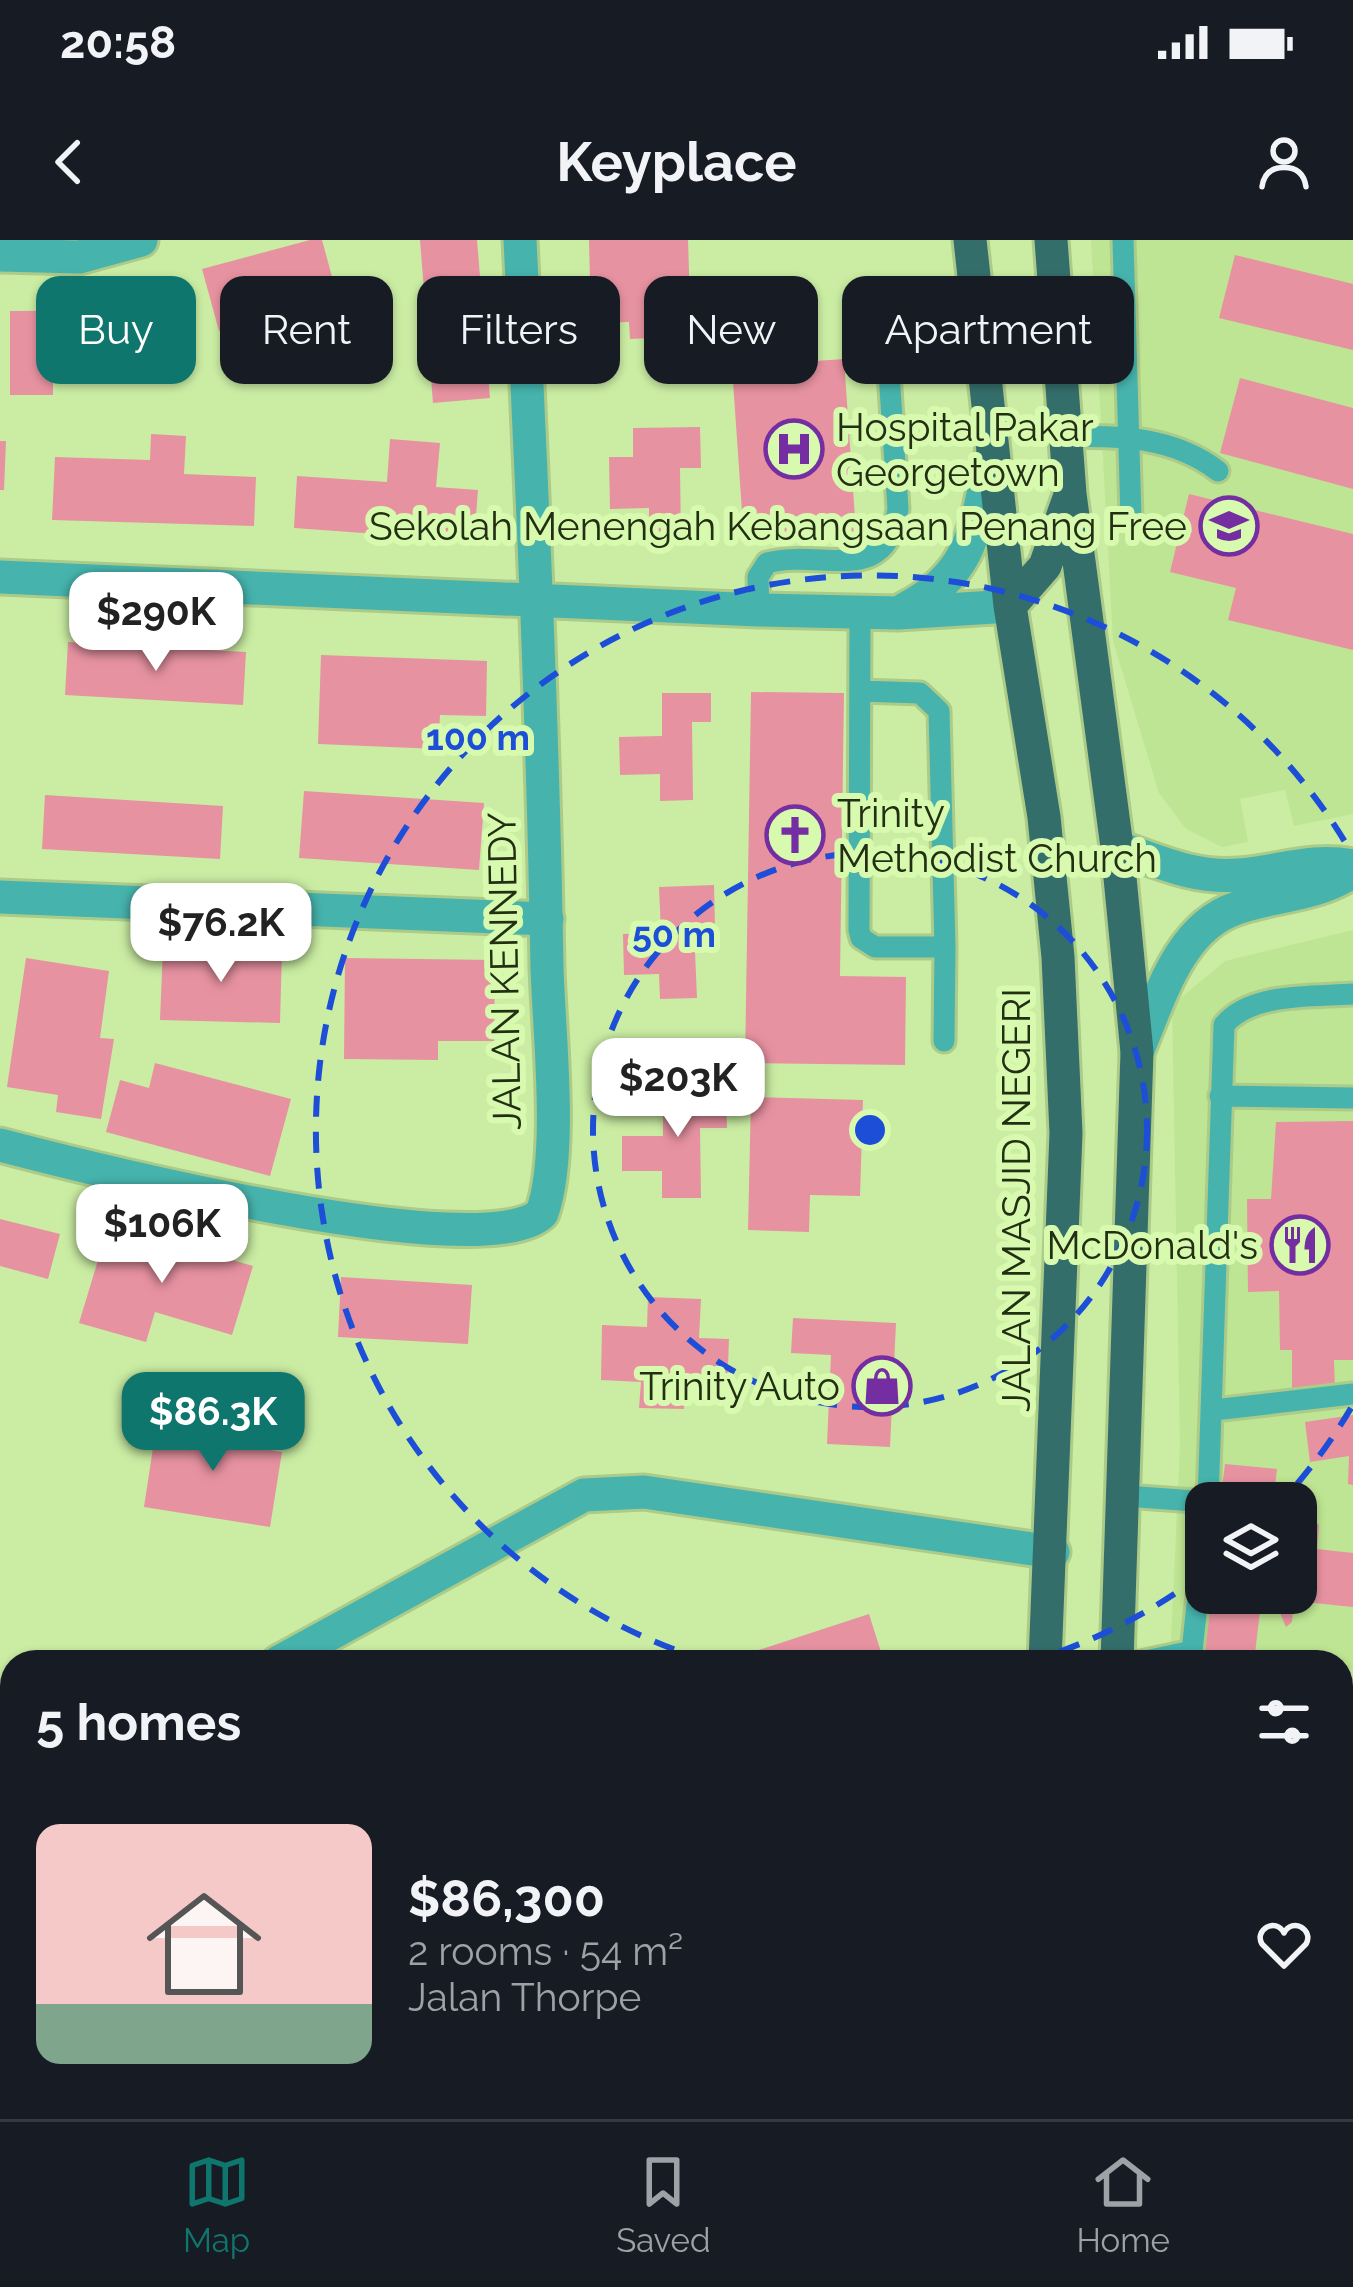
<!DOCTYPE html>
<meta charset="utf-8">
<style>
:root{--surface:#171b24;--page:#242831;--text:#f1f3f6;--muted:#9ea1a6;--line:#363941;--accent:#0f766e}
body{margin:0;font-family:Raleway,sans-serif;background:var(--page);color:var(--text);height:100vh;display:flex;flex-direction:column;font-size:45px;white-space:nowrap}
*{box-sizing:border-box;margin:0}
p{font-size:39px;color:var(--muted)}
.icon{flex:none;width:66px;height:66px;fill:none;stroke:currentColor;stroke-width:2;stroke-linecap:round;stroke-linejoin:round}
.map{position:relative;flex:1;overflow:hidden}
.panel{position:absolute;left:0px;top:1410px;width:1353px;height:471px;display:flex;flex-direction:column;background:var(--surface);border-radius:36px 36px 0 0;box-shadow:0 3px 9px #0004}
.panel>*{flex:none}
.top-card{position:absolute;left:36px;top:36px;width:1281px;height:108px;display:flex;gap:24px}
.controls{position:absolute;left:1185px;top:1242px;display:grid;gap:24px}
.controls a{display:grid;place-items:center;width:132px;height:132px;border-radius:24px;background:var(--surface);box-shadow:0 3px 9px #0004;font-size:60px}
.price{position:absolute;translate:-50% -102px;padding:0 27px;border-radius:24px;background:#fff;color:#222;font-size:39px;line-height:78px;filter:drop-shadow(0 3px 6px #0008)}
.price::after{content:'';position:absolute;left:50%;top:72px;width:36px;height:27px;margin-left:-18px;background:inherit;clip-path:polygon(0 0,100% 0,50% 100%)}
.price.current{background:var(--accent);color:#fff}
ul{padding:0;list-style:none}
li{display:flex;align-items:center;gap:36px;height:300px;padding:0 36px}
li+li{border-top:3px solid var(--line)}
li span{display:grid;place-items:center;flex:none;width:336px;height:240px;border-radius:24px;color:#555}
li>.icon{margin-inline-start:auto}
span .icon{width:144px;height:144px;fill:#fffc;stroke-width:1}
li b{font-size:51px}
h2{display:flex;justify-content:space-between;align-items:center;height:144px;padding:0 36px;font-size:51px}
.pill{padding:0 42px;border-radius:24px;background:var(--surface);box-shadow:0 3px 9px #0004;font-size:42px;line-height:108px}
.pill.current{background:var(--accent);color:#fff}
.status{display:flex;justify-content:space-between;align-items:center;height:84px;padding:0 60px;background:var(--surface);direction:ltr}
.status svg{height:33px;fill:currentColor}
header{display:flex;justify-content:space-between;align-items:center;height:156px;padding:0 36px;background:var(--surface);font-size:54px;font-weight:700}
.dock{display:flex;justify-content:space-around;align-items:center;height:168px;border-top:3px solid var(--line);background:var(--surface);font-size:33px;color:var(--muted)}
.dock a{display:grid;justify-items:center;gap:6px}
.dock .current{color:var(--accent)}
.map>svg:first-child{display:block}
.built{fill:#bee593;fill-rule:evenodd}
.building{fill:#e792a1}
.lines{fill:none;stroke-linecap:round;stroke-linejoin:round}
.service-casing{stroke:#accb89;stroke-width:27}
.minor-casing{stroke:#accb89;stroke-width:39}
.tertiary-casing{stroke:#accb89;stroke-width:39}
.trunk-casing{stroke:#accb89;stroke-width:39}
.service{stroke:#46b4ad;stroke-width:21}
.minor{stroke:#46b4ad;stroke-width:33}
.tertiary{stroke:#46b4ad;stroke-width:33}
.trunk{stroke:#346e6a;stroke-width:33}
.ring{fill:none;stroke:#1d4ed8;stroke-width:6;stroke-dasharray:21 15}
.labels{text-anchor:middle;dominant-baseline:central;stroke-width:12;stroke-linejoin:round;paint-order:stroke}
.poi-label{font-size:39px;fill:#222f12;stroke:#d7faaf;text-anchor:end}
.street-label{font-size:39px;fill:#222f12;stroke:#d7faaf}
.centre{fill:#1d4ed8;stroke:#d7faaf;stroke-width:6}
.ring-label{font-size:36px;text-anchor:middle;font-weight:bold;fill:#1d4ed8;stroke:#d7faaf;stroke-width:12;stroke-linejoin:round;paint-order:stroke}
</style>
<div class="status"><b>20:58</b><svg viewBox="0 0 49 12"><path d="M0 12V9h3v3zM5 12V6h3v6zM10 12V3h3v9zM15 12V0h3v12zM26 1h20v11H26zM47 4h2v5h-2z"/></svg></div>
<header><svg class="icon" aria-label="back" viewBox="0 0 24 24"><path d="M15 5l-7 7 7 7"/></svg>Keyplace<svg class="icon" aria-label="person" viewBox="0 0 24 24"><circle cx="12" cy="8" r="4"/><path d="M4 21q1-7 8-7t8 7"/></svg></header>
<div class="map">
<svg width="1353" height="1879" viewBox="0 0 1353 1879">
<rect width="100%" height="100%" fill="#caeda3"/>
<path class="built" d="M1091,0h262v574l-59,12 -9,-36 -45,9 8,43 -26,5 -36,-18 -27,-36 -46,-152z
M1353,690v739l-12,3v-10h-171l10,-217 -8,-440 53,-44zM1206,1263h90v90h-90z"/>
<path class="building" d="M310,0h12l31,114 -44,12 -15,-55 -75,20 -17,-62z
M420,0h57l13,158 -57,5z
M589,0h99l2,63 -18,1 1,33 -43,2 -1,-17 -38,1z
M1235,15l118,29v66l-134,-32z
M122,70v51h-69v34h-43v-84z
M844,119l12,173 -112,8 -12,-173z
M1240,138l113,30v81l-133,-36z
M700,187l1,41h-21l1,72 -32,1v-33l-39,1 -1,-52h24v-29z
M151,194l35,2 -2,38 72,3 -2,49 -202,-6 3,-63 95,3z
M390,199l50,4 -4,44 42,3 -4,51 -180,-13 3,-52 90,6z
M0,201h6l-2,49h-4z
M1189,254l164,40v116l-125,-30 8,-32 -66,-16z
M68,402l178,10 -3,53 -178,-10z
M321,415l166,6 -1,55 -46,-1 -2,34 -120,-5z
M751,452l93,1 -4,283 66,1 -1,88 -160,-2z
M662,453h49v29h-19l1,78 -33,1v-27l-40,1 -1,-38 43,-1z
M304,551l180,12 -5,67 -180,-12z
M45,555l178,11 -3,53 -178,-10z
M714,645l1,43h-21l3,70 -37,1 -1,-25 -35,1 -1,-41 38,-1 -2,-46z
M163,707l119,3 -2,73 -120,-3z
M26,718l83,13 -9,67 14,1 -13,80 -45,-7 2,-17 -51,-8z
M345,718l150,2 -1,81h-56v19l-94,-1z
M155,823l136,36 -21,77 -164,-44 14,-52 29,8z
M663,848h63l1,40h-27l1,70h-39v-27h-40v-35h41z
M751,857l112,3 -3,96 -50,-1 -1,37 -61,-2z
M1353,881v239h-19l1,29 -43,1v-40h-12l-1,-59 -31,1 -1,-93h24l5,-77z
M0,979l60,15 -12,45 -48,-13z
M109,984l144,42 -21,69 -77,-23 -9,30 -67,-19z
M341,1037l131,8 -4,59 -130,-7z
M648,1057l53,2 -2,39 30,1 -2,54 -42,-1 -1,17 -45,-1 2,-26 -40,-2 1,-55 45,2z
M793,1078l103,5 -6,124 -63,-3 4,-89 -40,-2z
M202,1175l40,7 -4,23 44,7 -12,75 -126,-20 12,-79 43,7z
M1353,1175v70l-5,-1 1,-28 -39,6 -5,-40z
M1225,1224l52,5 -4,34h-53z
M1303,1273l16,12 -2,24 36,4v54l-59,-6 -2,21 -6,5 -6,-14 -20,-2 -6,51h-51l7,-69h86v-77z
M869,1374l12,38 -30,10h-129z
M1353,1455v164l-12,2v-126l7,-1 -6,-38z
M1353,1830v49h-78l-2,-10h68v-37z
M424,1869l-3,10h-76l-22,-7 -2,7h-23l-30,-9z"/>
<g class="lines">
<defs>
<path id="service" d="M1123,0l8,278
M1065,197c54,-2 109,0 153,34
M759,370l-1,-33 9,-14c56,-15 119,26 131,-54l-10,-151
M860,371l-1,319 2,8 14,9h70l-1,94
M860,451l60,2 19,18 6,236
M1220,856l133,2
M1214,1170l139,-16
M1126,1256l82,6 16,-477c27,-33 90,-28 129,-31
M1141,1422l51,-11 14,-129"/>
<path id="minor" d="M0,15l79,2 62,-17
M0,337l759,33 139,3 112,-7
M905,369c67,-34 71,-81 85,-149
M0,657l547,22
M0,905c84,22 486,124 542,68 21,-59 7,-179 5,-245 -4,-243 -15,-485 -27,-728
M279,1422l305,-167 60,-3 409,60
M0,1560l12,-5
M1341,1676l12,-3"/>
<path id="tertiary" d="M1117,607c40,14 78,32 122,28 40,-3 73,-17 114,-9
M1137,812c22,-51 41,-125 100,-144 40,-14 80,-12 116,-37"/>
<path id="trunk" d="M970,0l40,366 34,211 14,140 8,176 -21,529
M1051,0l19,254 47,353 20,205 -20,610
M1010,366l35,-40 23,-65
M1003,1879l1,-10
M1074,1879l1,-10"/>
</defs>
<use href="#service" class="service-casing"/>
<use href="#minor" class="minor-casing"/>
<use href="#tertiary" class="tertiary-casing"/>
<use href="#trunk" class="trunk-casing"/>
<use href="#service" class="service"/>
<use href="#minor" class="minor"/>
<use href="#tertiary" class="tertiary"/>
<use href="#trunk" class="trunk"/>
</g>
<g class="ring">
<circle cx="870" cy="890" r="277"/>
<path d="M1351 1168A555 555 0 0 1 1282 1261M1204 1333A555 555 0 0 1 1032 1421M708 1421A555 555 0 1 1 1351 612"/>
</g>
<defs>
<symbol id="hospital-ring" viewBox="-11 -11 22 22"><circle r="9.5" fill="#d7faaf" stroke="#742ea1" stroke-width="1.5"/><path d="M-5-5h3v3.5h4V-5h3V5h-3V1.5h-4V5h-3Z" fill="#742ea1"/></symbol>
<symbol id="school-ring" viewBox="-11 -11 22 22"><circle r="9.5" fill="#d7faaf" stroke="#742ea1" stroke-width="1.5"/><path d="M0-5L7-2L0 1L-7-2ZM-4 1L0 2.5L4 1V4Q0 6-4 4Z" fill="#742ea1"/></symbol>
<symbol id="church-ring" viewBox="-11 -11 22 22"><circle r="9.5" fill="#d7faaf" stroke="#742ea1" stroke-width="1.5"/><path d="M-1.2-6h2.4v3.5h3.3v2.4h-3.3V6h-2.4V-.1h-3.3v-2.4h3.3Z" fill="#742ea1"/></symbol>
<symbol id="restaurant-ring" viewBox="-11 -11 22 22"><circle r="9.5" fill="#d7faaf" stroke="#742ea1" stroke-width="1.5"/><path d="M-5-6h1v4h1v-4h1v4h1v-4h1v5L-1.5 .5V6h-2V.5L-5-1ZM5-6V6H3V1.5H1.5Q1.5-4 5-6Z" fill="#742ea1"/></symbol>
<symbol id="shop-ring" viewBox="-11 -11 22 22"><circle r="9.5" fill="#d7faaf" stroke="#742ea1" stroke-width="1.5"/><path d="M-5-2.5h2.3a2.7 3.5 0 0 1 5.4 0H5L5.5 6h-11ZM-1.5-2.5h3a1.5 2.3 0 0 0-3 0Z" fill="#742ea1"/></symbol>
</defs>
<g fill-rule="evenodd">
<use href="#hospital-ring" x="761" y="176" width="66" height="66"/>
<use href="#school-ring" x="1196" y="253" width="66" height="66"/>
<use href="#church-ring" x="762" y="562" width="66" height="66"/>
<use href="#restaurant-ring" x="1267" y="972" width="66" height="66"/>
<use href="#shop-ring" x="849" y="1113" width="66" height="66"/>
</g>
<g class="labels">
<g class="poi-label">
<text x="836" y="187" text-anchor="start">Hospital Pakar<tspan x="836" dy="45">Georgetown</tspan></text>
<text x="1187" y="286">Sekolah Menengah Kebangsaan Penang Free</text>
<text x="837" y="573" text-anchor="start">Trinity<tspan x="837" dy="45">Methodist Church</tspan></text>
<text x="1258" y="1005">McDonald's</text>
<text x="840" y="1146">Trinity Auto</text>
</g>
<g class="street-label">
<text transform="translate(504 731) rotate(-91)">JALAN KENNEDY</text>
<text transform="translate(1016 960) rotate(-90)">JALAN MASJID NEGERI</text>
</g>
</g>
<circle cx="870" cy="890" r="18" class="centre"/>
<g class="ring-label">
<text x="478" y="510">100 m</text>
<text x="674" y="707">50 m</text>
</g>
</svg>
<div class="controls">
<a><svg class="icon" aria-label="layers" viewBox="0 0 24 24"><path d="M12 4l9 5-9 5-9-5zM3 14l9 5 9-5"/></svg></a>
</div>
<b class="price" style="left:156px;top:434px">$290K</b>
<b class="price" style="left:221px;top:745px">$76.2K</b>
<b class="price" style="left:678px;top:900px">$203K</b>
<b class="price" style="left:162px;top:1046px">$106K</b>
<b class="price current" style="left:213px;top:1234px">$86.3K</b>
<div class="top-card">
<a class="pill current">Buy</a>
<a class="pill">Rent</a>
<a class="pill">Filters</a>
<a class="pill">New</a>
<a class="pill">Apartment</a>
</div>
<section class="panel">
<h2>5 homes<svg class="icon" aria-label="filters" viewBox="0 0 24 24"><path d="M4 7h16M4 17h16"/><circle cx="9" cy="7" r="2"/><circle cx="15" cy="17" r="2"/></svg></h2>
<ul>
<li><span style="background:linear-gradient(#f6c9c9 75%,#7fa58c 0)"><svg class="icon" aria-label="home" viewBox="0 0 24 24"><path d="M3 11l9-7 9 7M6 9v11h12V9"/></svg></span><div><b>$86,300</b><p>2 rooms · 54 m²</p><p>Jalan Thorpe</p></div><svg class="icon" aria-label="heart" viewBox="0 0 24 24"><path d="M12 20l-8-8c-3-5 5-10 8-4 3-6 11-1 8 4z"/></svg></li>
</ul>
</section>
</div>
<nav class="dock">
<a class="current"><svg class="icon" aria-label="map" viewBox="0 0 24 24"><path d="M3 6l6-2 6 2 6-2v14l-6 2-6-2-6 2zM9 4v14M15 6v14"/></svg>Map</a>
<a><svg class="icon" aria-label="saved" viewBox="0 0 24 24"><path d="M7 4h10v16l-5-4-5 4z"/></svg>Saved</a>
<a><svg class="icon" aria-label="home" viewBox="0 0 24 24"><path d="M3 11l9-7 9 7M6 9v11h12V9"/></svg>Home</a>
</nav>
